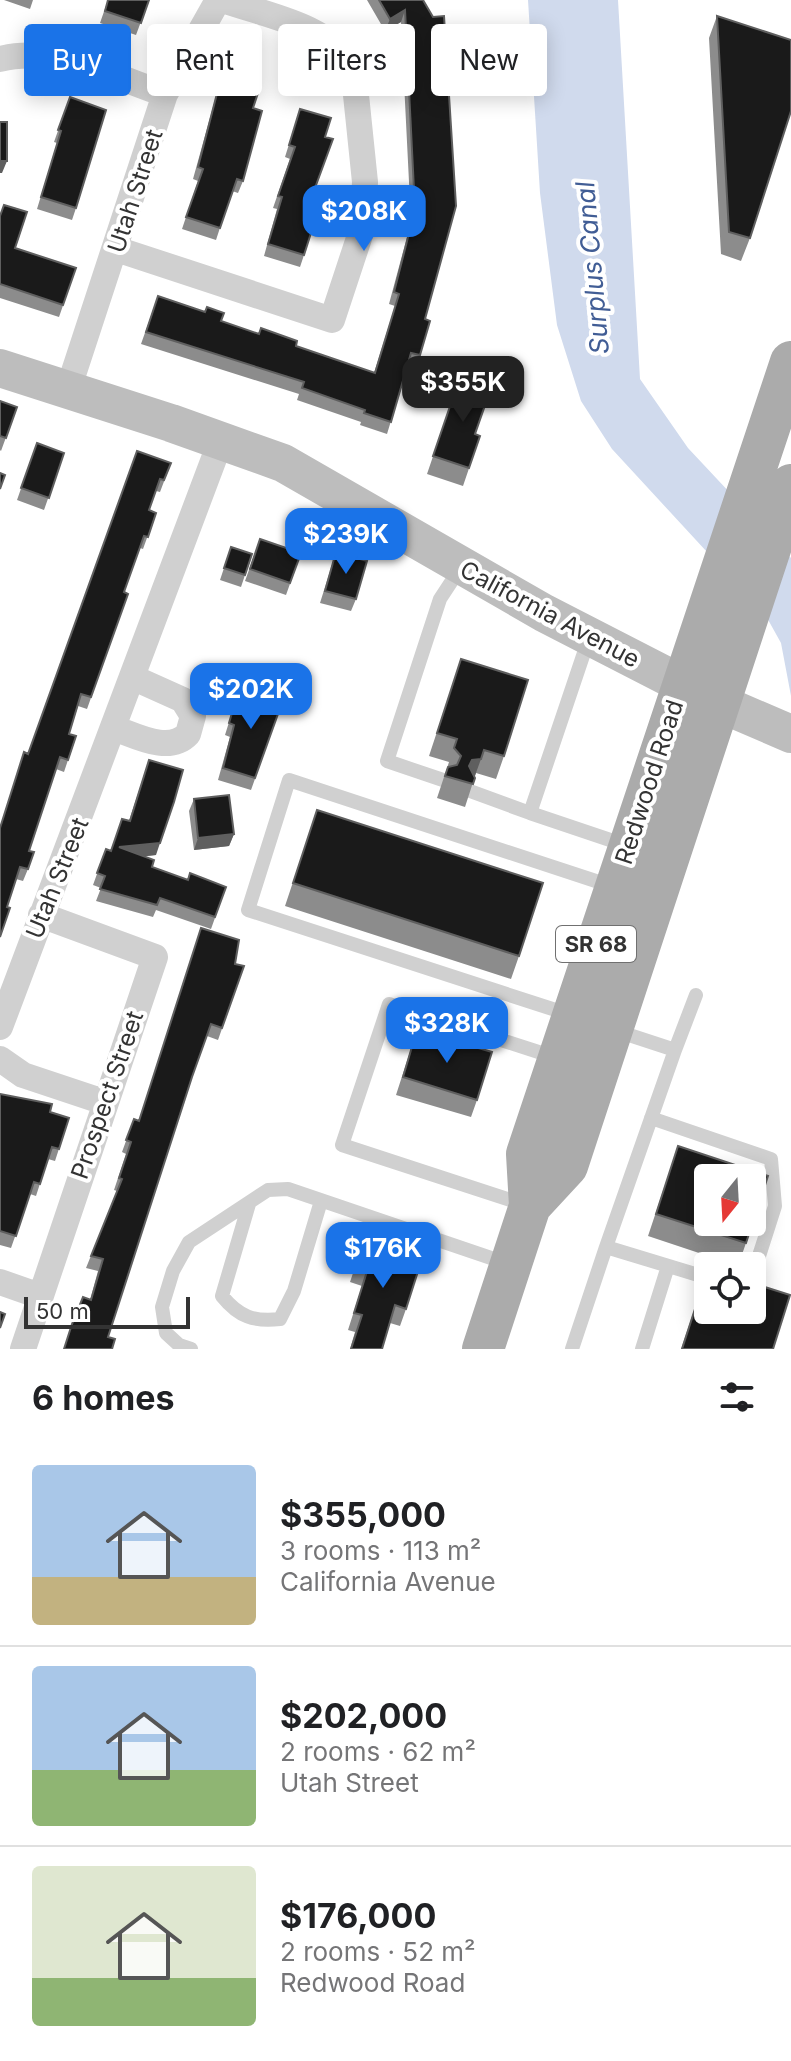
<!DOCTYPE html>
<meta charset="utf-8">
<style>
:root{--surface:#fff;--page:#f2f2f2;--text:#202124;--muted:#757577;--line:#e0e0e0;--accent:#1a73e8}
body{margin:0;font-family:Inter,sans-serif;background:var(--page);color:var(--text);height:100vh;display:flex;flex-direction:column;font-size:30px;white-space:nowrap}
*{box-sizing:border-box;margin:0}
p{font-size:26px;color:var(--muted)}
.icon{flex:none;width:44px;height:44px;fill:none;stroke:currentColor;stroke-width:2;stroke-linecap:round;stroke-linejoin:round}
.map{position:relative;height:1349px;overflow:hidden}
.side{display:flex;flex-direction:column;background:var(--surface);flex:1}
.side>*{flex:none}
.hud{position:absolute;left:24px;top:24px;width:744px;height:72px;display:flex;gap:16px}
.needle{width:52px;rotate:198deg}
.buttons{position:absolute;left:694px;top:1164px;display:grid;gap:16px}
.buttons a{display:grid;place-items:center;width:72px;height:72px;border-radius:8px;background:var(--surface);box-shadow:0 4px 20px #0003;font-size:40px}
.scale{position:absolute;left:24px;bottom:20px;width:166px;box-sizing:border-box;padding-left:8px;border:4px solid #333;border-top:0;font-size:22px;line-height:28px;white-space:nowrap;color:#333;-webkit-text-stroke:6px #fff;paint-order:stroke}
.price{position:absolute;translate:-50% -68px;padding:0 18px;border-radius:16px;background:var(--accent);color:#fff;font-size:26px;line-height:52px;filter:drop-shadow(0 2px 4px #0008)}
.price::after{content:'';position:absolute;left:50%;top:48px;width:24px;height:18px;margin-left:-12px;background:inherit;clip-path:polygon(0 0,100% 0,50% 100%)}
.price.on{background:#222;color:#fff}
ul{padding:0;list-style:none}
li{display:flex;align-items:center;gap:24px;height:200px;padding:0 32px}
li+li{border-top:2px solid var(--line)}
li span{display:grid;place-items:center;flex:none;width:224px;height:160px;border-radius:8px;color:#555}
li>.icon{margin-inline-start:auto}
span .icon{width:96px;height:96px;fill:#fffc;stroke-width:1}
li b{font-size:34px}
h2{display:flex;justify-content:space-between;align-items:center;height:96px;padding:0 32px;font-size:34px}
.tag{padding:0 28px;border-radius:8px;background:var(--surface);box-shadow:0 4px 20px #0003;font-size:28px;line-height:72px}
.tag.on{background:var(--accent);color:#fff}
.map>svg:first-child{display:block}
.water{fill:#d0daed}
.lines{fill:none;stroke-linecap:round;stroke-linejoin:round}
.service{stroke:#d0d0d0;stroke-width:14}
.minor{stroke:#d0d0d0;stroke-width:26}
.secondary{stroke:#bdbdbd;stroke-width:38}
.primary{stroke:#ababab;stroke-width:42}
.wall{fill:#8c8c8c}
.shaded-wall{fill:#5f5f5f}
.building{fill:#1a1a1a;stroke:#5f5f5f;stroke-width:2;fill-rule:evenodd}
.labels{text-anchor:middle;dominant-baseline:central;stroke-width:8;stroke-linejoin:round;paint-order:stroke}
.shield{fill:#fff;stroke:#707070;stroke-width:2}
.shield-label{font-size:22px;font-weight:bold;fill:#333}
.street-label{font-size:24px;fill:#333;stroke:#fff}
.water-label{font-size:26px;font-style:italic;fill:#415d95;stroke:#fff}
</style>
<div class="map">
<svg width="791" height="1349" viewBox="0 0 791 1349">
<rect width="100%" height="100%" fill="#fff"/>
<path class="water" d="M528,0h90l22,379 48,69 103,110v138l-10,-53 -15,-27 -154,-167 -31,-48 -24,-76 -17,-132z"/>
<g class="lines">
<path class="service" d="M589,638l-59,175 98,33
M443,780l-56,-19 53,-162 21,-32
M470,791l60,22
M571,1015l-323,-105 41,-130 325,107
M614,1030l61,20 -69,197 102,31
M675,1050l21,-55
M651,1118l120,41 4,47 -16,50
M249,1204l-27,92c17,21 32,26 58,23l14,-28 27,-90
M526,1205l-184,-60 47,-141 165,53
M191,1349l-12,-4 -13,-12 -4,-26 11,-36 16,-29 79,-52 20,-1 221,75
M572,1349l34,-102
M642,1349l26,-83"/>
<path class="minor" d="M0,59c55,-14 114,18 165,35
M116,249l216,71 30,-91 3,-47 -12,-116c-28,-42 -85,-50 -130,-66
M68,390l97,-296 53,-94
M114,728c23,8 55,26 74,6l5,-18 -10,-16 -49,-22
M0,1027l221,-587
M0,1059l23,16 81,27
M0,1282l40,14
M23,1349l132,-392 -114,-42"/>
<path class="secondary" d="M0,368l171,55 112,40 261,150 175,90 72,31"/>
<path class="primary" d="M530,1206l37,-40 224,-681
M483,1349l47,-143 -3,-52 264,-792"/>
</g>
<path class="wall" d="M4,0h29l-3,9z
M108,0h41l-13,35 -36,-12z
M367,0h56l2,319 -5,36 -5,12 -7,-2 -21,69 -27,-9 1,-3 -64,-22 2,-6 -158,-50 17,-48 63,25 153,52 21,-67 -6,-2 22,-82 -10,-200 -16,9z
M717,16l33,222 -9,23 -20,-7 -12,-216z
M221,78l32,30 -10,73 -5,12 -6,-2 -16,49 -34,-11 16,-48 -5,-2z
M70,97l6,111 -4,12 -35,-11 20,-66 -3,-1z
M300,109l25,28 -21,118 -4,12 -36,-11 13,-47 -4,-1 17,-49 -5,-2z
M0,215l15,33 61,20 -17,49 -59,-19z
M460,377l15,57 5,2 -17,50 -36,-12z
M0,401l17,6 -16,44 -1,-1z
M37,443l27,10 -20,57 -27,-10z
M137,451l34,12 -11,29 -4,-1 -7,19 7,3 -13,36 -3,-1 -16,44 4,2 -41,115 -9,-3 -9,28 -1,26 -4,12 -8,-3 -27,82 -1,18 -5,12 -7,-2 -9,28 21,-153z
M260,539l41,14 -15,42 -41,-14z
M231,547l21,7 -11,33 -21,-7z
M336,552l20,47 -5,12 -31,-8z
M461,659l43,97 -8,23 -20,-6 -11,34 -28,-9 12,-36 -20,-6z
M240,687l43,13 -32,90 -33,-10 12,-43 -5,-2z
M145,772l11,83 -13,1 9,11 36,13 38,7 -15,42 -55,-19 -3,7 -57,-16 5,-13 -8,-3 13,-36 5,2 18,-30z
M194,799l40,35 -5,12 -35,4 -5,-39z
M317,810l202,146 -8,23 -226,-73z
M235,964l9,2 -26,74 -11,-4 -15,41 -84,260 -18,-37 8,-29 -12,-3 31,-77 -3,-1 12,-36 -4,-2 12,-33 4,2z
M417,1030l60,70 -6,17 -75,-22z
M0,1094l69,24 -14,43 -7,-2 -12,37 -6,-2 -19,54 -11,-3z
M678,1146l68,97 -8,23 -90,-30z
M377,1237l34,25 -5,47 -6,17 -10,-3 -8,26h-32l5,-17 -7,-2 14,-44 -12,-4 12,-36 11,4z
M708,1269l65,80h-92z"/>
<path class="shaded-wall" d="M405,10l-4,12 -16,9 5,-12z
M0,161h7l-5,12h-2z
M481,759l-8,22 -4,-15 3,-6z
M234,834l-5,12 -35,4 4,-12z
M160,843l-4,12 -41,5 4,-13z"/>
<path class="building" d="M108,0h41l-8,23 -36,-12z
M379,0h44l10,17 11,-1 12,190 -31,113 5,2 -10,34 -9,-2 -20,69 -27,-9 1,-3 -63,-22 2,-6 -158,-50 12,-36 47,16 2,-5 17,6 -3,8 38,13 2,-6 36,13 -1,5 79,27 24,-79 -5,-2 21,-82 -10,-200 -15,9z
M717,16l74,24v71l-41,127 -21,-6z
M221,78l38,12 -6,18 9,3 -19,70 -6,-2 -17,49 -34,-11 17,-48 -5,-2z
M70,97l36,13 -30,98 -35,-11 20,-66 -3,-1z
M300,109l31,9 -6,19 8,2 -18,49 9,4 -20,63 -36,-11 14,-47 -4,-1 17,-49 -6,-2z
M0,122h7v39h-7z
M4,205l23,7 -12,36 61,20 -13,37 -63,-21v-68z
M460,377l31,11 -16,46 5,2 -11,32 -36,-12z
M0,401l17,6 -11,31 -6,-2z
M37,443l27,10 -15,45 -28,-10z
M137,451l34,12 -7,17 -4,-1 -11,31 7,3 -8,24 -4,-1 -20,56 4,2 -37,103 -10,-3 -12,40 7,2 -8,24 -8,-3 -31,94 5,1 -6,17 -8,-2 -13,40 3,1 -10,29v-109l24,-76 4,2z
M0,473l5,2 -5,14z
M260,539l41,14 -11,30 -40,-14z
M231,547l21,7 -7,21 -21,-7z
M336,552l31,9 -11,38 -31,-8z
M461,659l67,21 -24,76 -20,-6 -3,9 -9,1 -3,6 6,12 -2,6 -28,-8 3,-9 9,-2 4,-9 -7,-8 3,-9 -20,-6z
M240,687l43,13 -28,78 -32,-10 11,-43 -5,-2z
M149,760l34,10 -9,32 -14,41 -41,4 35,13 -2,7 36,13 2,-7 36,14 -11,30 -55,-19 -3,7 -57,-16 5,-13 -8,-3 9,-24 5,2 11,-32 8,2z
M229,795l5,39 -36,4 -4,-39z
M317,810l226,73 -24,73 -226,-73z
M201,928l38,12 -4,24 9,2 -22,62 -11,-4 -19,53 -84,260 7,2 -3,10h-48l8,-25 11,-27 8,3 12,-41 -12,-3 31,-77 -3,-1 12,-36 -5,-2 8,-21 5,2z
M417,1030l75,22 -15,48 -74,-23z
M0,1094l52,10 -2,8 19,6 -10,31 -7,-2 -12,37 -6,-2 -18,54 -16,-5z
M678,1146l90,30 -22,67 -90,-29zM708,1178h44v44h-44z
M377,1237l38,12 -4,13 9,3 -14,44 -11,-4 -13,44h-31l11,-34 -8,-2 14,-45 -12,-4 6,-18 11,4z
M708,1269v41h44v-27l38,12 -17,54h-91z
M0,1312l5,2 -5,14z"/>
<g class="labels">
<rect class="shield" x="556" y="926" width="80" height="36" rx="6"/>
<g class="shield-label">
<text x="596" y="944">SR 68</text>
</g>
<g class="street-label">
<text transform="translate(135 191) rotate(-72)">Utah Street</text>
<text transform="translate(550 614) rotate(28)">California Avenue</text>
<text transform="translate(649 782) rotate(-72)">Redwood Road</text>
<text transform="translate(57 878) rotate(-68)">Utah Street</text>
<text transform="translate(107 1095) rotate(-71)">Prospect Street</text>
</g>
<g class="water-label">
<text transform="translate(592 268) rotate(-95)">Surplus Canal</text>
</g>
</g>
</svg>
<div class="buttons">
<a><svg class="needle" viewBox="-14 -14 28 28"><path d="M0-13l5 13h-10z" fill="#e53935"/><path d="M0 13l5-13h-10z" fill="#757577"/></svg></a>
<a><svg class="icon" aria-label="locate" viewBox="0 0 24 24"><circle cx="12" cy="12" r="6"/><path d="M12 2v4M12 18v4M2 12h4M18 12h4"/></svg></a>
</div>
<div class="scale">50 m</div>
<b class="price" style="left:364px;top:253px">$208K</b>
<b class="price on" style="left:463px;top:424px">$355K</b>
<b class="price" style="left:346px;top:576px">$239K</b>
<b class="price" style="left:251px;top:731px">$202K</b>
<b class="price" style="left:447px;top:1065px">$328K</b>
<b class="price" style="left:383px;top:1290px">$176K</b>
<div class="hud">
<a class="tag on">Buy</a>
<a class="tag">Rent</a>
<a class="tag">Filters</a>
<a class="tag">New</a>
</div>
</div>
<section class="side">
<h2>6 homes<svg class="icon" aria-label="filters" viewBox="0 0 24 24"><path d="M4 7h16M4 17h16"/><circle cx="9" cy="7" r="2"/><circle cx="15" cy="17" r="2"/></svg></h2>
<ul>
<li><span style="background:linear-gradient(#a9c7e8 70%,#c2b280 0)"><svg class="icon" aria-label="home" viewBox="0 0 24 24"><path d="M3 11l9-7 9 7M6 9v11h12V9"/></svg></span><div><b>$355,000</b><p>3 rooms · 113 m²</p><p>California Avenue</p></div></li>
<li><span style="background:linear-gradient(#a9c7e8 65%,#8fb573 0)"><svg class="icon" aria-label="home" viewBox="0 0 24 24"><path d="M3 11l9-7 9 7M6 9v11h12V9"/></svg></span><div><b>$202,000</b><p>2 rooms · 62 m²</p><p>Utah Street</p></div></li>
<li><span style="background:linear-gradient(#dfe7d0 70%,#8fb573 0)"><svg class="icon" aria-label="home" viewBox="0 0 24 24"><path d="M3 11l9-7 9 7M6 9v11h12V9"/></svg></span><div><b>$176,000</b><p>2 rooms · 52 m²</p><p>Redwood Road</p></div></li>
</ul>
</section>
